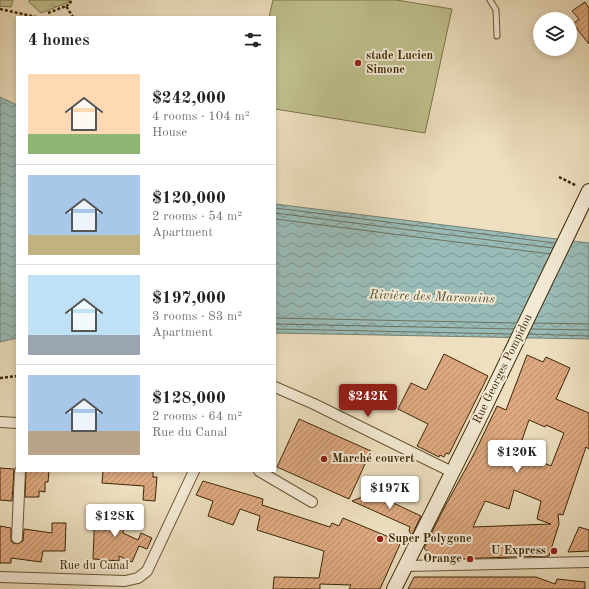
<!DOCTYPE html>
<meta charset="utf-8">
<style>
:root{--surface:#fff;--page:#f6f6f6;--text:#222;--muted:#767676;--line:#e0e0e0;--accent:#8f2418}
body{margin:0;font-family:"Old Standard TT",serif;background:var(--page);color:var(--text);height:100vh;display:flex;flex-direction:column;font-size:15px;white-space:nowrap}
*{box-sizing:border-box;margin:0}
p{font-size:13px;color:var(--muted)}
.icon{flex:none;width:22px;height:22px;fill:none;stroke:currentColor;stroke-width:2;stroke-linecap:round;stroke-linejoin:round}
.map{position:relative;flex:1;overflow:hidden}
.drawer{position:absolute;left:16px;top:16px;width:260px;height:456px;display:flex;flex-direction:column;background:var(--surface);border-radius:0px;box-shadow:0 2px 6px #0003}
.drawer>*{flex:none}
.tools{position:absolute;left:533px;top:12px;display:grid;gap:8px}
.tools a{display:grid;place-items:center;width:44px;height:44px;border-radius:50%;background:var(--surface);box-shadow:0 2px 6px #0003;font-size:20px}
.price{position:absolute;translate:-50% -34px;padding:0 9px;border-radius:4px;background:#fff;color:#222;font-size:13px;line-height:26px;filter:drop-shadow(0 1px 2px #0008)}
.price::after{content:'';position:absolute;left:50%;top:24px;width:12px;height:9px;margin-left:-6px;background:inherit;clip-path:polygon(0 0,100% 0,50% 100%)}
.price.selected{background:var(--accent);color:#fff}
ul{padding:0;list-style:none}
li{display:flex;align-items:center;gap:12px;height:100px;padding:0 12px}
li+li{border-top:1px solid var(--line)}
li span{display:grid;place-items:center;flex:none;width:112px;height:80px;border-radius:0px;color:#555}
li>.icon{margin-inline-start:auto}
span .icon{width:48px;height:48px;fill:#fffc;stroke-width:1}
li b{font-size:17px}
h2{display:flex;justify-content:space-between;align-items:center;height:48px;padding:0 12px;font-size:17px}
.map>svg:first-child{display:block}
.park{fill:url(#park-tufts);stroke:#7e744a}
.pitch{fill:#bfc08d;stroke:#7e744a}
.water{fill:url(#water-waves);stroke:#758071}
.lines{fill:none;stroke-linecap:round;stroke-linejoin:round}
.shore{stroke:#6c725f;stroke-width:1}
.building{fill:url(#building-hatch);stroke:#3e2706;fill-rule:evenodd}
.lane-casing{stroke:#6a5534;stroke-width:7}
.street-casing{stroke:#6a5534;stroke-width:12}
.secondary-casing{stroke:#3e2706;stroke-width:16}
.path{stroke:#3e2706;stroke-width:2.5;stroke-dasharray:3 2;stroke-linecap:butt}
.lane{stroke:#f3ead5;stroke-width:5}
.street{stroke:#f3ead5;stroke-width:10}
.secondary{stroke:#f3ead5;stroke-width:14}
.poi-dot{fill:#8f2418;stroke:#f3ead5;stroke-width:1.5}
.labels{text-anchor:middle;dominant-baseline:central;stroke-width:4;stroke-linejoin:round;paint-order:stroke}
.poi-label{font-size:12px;font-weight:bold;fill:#3e2706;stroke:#f3ead5;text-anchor:start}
.street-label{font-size:12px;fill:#3e2706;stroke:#f3ead5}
.water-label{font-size:13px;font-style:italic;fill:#554c32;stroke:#f3ead5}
</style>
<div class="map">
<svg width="589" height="589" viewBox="0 0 589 589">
<defs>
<pattern id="park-tufts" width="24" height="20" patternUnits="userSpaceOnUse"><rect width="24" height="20" fill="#bfc08d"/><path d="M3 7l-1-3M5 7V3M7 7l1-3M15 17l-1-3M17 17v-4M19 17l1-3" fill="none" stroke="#9d9c71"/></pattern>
<pattern id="water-waves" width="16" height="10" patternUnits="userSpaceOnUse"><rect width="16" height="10" fill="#9abcb8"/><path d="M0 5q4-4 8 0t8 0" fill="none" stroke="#7f9994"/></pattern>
<pattern id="building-hatch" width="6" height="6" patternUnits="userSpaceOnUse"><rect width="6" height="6" fill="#dea980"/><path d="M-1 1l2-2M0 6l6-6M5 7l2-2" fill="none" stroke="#b58a67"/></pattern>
</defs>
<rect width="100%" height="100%" fill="#eddfbf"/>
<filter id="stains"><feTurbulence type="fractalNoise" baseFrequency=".005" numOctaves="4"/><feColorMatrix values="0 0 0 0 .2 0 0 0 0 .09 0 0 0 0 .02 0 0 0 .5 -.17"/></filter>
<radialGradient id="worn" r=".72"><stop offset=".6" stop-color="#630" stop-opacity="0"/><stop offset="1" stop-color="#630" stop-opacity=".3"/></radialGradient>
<path class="park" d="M29,0h40v2l-28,11 -12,-11z"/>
<path class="pitch" d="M0,0h13l-2,7 -11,-1z
M273,0h123l56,9 -27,124 -150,-24v-92h-6z"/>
<path class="water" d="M0,97l17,8v233l-17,4z
M275,204l314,39v96l-314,-6z"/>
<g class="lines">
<path class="shore" d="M275,208l280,35
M275,213l278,35
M275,219l275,35
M275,318l241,5
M534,323l55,1
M275,324l239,5
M275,329l236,5
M531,329l58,1
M529,334l60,2"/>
</g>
<path class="building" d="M585,2l4,6v36l-16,-20 6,-5 -7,-8z
M444,354l44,22 -39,78 -3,-1 -2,4 -4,-2 -1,2 -22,-11 11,-22 -30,-15 13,-26 15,7z
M527,355l16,7 3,-5 24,11 -14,31 33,14v36l-3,-2 -23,68 -5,-1 1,10 -10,32 -98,3 -20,-3 -7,-8 19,-38 32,-58 22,-46 9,4zM529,420l16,7 1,-2 18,8 -13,33 -26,-11 5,-11 -8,-4zM514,490l27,11 -4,18 14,5 -78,3 12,-26 24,8z
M299,419l72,32 -22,48 -72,-32z
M0,468l14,1 -2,32 -12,-1z
M26,471h23l-1,11h-3v10l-6,-1v6h-14z
M103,471h50v6h4l-2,24 -12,-1 1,-14 -42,-3z
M203,481l60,18 -1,6 68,22 2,-4 7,3 4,-8 58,24 -21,47h-31l2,-4 -31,-1v5h-47l1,-12 45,1 5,-27 -67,-21 3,-14 -20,-7 -7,16 -25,-9 5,-15 -17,-6z
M372,493l49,23 -9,19 -3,-4 1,-4 -58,-26z
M95,509l29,2 -1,22 15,7 3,-7 11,5 -5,11 -8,-3 -7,16 -13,-6v5l-26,-2z
M52,523h14l-1,28h-22l-2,11 -30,-4v5h-11v-37l11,2v13l2,2 4,1 6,-3 1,-12 28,4z
M579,527l10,3v21l-21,1z
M414,577h122l19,7 2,-5 28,3v7h-177z"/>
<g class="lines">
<defs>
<path id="lane" d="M490,0l6,10 1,26"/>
<path id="street" d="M275,387l39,17 138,68
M0,422l17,1
M259,471l53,31
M17,538l3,-67
M406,566l183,-4
M0,577l125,4 13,-3 9,-7 47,-100"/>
<path id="secondary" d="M394,589l85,-170 110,-228"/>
</defs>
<use href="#lane" class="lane-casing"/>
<use href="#street" class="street-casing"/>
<use href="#secondary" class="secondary-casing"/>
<path class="path" d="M66,6l4,-2 1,-4
M0,9l36,8
M48,13l18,-7 7,11
M559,177l18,9
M0,378l17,-2"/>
<use href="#lane" class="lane"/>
<use href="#street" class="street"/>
<use href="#secondary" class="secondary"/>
</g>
<g class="poi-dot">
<circle cx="358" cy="63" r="4"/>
<circle cx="324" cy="459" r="4"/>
<circle cx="380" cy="539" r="4"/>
<circle cx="554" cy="551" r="4"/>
<circle cx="470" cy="559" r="4"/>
</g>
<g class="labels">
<g class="poi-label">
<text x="366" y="56">stade Lucien<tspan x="366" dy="14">Simone</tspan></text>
<text x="332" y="459">Marché couvert</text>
<text x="388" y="539">Super Polygone</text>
<text x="546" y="551" text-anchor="end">U Express</text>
<text x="462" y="559" text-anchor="end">Orange</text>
</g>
<g class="street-label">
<text transform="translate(503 369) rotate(-64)">Rue Georges Pompidou</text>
<text x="94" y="566">Rue du Canal</text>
</g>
<g class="water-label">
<text transform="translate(432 297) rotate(2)">Rivière des Marsouins</text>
</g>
</g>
<rect width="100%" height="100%" filter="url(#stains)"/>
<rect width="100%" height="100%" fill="url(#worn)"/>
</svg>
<div class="tools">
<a><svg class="icon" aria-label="layers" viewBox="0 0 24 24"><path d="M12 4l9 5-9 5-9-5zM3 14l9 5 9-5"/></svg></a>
</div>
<b class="price selected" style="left:368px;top:418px">$242K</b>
<b class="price" style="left:517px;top:474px">$120K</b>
<b class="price" style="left:390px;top:510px">$197K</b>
<b class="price" style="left:115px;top:538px">$128K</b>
<section class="drawer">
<h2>4 homes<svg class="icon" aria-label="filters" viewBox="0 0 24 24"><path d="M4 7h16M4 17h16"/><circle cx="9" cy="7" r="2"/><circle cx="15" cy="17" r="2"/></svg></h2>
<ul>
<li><span style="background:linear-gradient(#ffd9b3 75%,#8fb573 0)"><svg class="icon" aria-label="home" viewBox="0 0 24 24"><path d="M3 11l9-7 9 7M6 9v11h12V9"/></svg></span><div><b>$242,000</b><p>4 rooms · 104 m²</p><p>House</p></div></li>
<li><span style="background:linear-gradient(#a9c7e8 75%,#c2b280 0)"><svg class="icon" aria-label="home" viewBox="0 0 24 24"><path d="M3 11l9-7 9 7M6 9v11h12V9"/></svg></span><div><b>$120,000</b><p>2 rooms · 54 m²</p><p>Apartment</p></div></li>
<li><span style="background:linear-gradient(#bfe0f5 75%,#9aa5b1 0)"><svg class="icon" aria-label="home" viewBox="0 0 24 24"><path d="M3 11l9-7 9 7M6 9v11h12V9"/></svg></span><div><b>$197,000</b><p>3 rooms · 83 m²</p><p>Apartment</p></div></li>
<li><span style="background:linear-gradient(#a9c7e8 70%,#b9a48a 0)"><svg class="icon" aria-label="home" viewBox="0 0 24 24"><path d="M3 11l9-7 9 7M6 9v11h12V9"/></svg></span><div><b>$128,000</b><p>2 rooms · 64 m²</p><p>Rue du Canal</p></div></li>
</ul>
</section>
</div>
